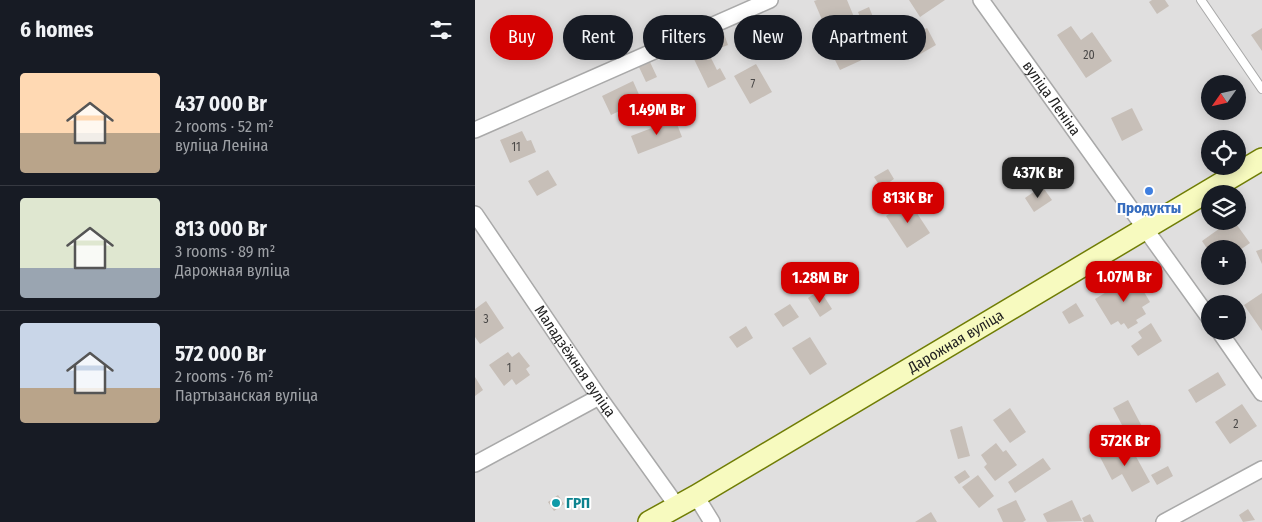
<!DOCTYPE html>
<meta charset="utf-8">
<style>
:root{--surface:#171b24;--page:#20242c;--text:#f1f3f6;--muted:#9ea1a6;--line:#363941;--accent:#d40000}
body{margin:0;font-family:"Fira Sans Condensed",sans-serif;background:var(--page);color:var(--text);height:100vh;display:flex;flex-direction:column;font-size:19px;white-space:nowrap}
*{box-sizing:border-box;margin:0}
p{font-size:16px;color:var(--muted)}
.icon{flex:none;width:28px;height:28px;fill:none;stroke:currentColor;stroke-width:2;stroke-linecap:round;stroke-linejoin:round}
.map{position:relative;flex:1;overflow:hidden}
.side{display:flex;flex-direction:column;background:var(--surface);width:475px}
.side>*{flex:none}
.guide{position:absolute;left:15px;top:15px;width:475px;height:45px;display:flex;gap:10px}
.needle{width:32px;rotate:236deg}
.controls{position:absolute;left:726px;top:75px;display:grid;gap:10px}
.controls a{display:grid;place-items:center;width:45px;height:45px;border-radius:50%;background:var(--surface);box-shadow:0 2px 12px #0003;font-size:25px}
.price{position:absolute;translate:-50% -42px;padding:0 11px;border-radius:10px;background:var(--accent);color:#fff;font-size:16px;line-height:32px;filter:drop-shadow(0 1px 2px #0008)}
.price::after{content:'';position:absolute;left:50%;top:30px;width:15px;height:11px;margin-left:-8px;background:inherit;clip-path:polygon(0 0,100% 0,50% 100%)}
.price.on{background:#222;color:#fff}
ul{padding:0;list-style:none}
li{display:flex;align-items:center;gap:15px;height:125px;padding:0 20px}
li+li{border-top:1px solid var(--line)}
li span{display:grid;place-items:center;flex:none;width:140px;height:100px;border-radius:5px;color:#555}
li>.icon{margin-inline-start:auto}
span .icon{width:60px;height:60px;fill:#fffc;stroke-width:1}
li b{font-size:21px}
h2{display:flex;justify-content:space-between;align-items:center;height:60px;padding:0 20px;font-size:21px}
.pill{padding:0 18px;border-radius:22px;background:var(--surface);box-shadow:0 2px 12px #0003;font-size:18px;line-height:45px}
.pill.on{background:var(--accent);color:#fff}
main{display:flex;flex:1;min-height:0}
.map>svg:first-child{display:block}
.residential{fill:#e0dfdf;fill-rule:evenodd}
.building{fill:#c7bfb8}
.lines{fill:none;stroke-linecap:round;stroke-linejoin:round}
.service-casing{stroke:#a9a9a9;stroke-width:10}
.minor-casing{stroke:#a9a9a9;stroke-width:18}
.secondary-casing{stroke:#707d05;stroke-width:24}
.service{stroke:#fff;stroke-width:8}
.minor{stroke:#fff;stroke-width:15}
.secondary{stroke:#f7fabf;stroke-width:21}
.shop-dot{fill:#3f7fe0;stroke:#fff;stroke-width:2}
.culture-dot{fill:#0f9aa8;stroke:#fff;stroke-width:2}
.labels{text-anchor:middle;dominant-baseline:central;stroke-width:4;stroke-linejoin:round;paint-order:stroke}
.number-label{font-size:12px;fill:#4b4948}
.street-label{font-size:15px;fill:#222;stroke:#fff}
.shop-label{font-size:15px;font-weight:bold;fill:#366cbe;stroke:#fff}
.culture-label{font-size:15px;font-weight:bold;fill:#0d838f;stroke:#fff;text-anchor:start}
</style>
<main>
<section class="side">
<h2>6 homes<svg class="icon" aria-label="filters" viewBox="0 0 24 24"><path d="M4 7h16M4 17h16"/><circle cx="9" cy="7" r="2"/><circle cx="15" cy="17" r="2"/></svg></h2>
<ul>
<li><span style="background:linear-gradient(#ffd9b3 60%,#b9a48a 0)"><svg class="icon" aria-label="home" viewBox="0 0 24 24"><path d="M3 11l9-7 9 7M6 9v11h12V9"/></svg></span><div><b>437 000 Br</b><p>2 rooms · 52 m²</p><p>вуліца Леніна</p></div></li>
<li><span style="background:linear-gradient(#dfe7d0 70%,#9aa5b1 0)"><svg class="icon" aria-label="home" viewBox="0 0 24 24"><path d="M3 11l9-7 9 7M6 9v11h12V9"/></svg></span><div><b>813 000 Br</b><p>3 rooms · 89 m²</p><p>Дарожная вуліца</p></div></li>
<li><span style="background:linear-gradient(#c9d6e8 65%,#b9a48a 0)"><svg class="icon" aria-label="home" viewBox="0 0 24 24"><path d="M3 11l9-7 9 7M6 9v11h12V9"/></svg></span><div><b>572 000 Br</b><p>2 rooms · 76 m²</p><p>Партызанская вуліца</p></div></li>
</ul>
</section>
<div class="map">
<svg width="787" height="522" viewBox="0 0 787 522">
<rect width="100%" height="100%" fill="#f2efe9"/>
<path class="residential" d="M0,0h787v522h-787zM735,84h27v27h-27zM735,139h27v27h-27zM735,194h27v27h-27zM735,249h27v27h-27zM735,304h27v27h-27z"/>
<path class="building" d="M342,0h30l7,17 -28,12 -12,-28z
M434,0h36l-25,17z
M677,0h13l4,6 -12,8 -8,-12z
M394,7l6,15 -11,5 -6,-15z
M286,24l5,9 4,-2 5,8 -4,3 6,9 -11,7 -16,-27z
M596,26l10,14 11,-8 20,29 -26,17 -29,-43z
M452,28l9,17 -19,11 -10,-17z
M787,28v23l-11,-16z
M248,31l5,14 -8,3 -5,-14z
M382,42l7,17 -24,11 -8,-16z
M231,48l11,22 3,-2 6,11 -18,9 -16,-33z
M175,62l7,15 -11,5 -7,-15z
M281,64l16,28 -22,12 -16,-28z
M158,81l12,27 -11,5 -4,-7 -19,9 -9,-19z
M657,108l11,22 -21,11 -11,-23z
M200,119l7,18 -44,17 -7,-18z
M47,131l5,10 4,-1 5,12 -26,11 -10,-23z
M413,169l6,10 -13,9 -7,-11z
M73,170l9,15 -20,11 -9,-15z
M567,186l10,14 -18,12 -9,-14z
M434,201l21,32 -23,15 -21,-32z
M755,221h4l16,22 -13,9v-3h-27v4l-8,-12z
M787,249v15l-6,-13z
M659,275l16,27 -8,5 4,7 -10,6 2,3 -10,6 -4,-6 -3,2 -3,-4 -7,4 -16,-26z
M345,290l12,19 -12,8 -12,-19z
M787,293v38l-18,-26z
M11,301l18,27 -24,16 -5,-7v-28z
M601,303l8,13 -15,8 -7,-12z
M315,304l9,13 -16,10 -9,-13z
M676,323l11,18 -24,15 -7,-10 11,-8 -4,-6z
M271,326l7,12 -16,10 -8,-11z
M335,337l17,27 -17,11 -18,-27z
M33,352l4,5 7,-5 11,14 -4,3 4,6 -14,10 -4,-6 -8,7 -15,-21z
M743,372l8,13 -30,18 -8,-13z
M0,377l8,13 -8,6z
M653,400l18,34 -15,8 -18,-34z
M767,404l15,22 -27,18 -15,-22z
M535,408l16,24 -16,11 -17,-23z
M487,426l8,30 -12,3 -8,-29z
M653,442l22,40 -18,10 -10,-18 -10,6 -12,-23z
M521,443l7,9 3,-2 11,15 -22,16 -11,-14 3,-3 -6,-9z
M568,458l8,11 -36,24 -7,-11z
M693,466l5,10 -16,9 -6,-10z
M490,470l5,7 -11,7 -5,-7z
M503,475l16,21 -15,12 -17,-21z
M83,495l6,9 -10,7 -6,-9z
M541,500l10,20 -3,2h-20l-6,-13z
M597,500l10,21 -35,1 -4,-8z
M773,509l7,11 -12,2 -4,-7z
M456,512l6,10h-22z
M615,514l4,8h-10l-2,-4z"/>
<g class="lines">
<defs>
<path id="service" d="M726,0l61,89"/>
<g id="minor">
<path id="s1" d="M506,0l229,319"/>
<path d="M0,130l295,-130"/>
<path id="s2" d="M0,214l124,183 78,109"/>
<path d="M744,331l43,62"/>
<path d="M0,464l124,-67"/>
<path d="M221,496l16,26"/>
<path d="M689,522l98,-53"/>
</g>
<g id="secondary">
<path id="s3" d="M174,522l47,-26 566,-337"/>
</g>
</defs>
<use href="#service" class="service-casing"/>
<use href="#minor" class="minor-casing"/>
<use href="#secondary" class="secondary-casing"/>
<use href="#service" class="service"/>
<use href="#minor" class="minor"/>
<use href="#secondary" class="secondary"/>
</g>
<circle class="shop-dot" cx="674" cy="191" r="5"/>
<circle class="culture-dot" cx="81" cy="503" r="5"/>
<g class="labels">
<g class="number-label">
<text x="614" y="55">20</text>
<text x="278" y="84">7</text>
<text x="41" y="147">11</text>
<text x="11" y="319">3</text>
<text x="34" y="368">1</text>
<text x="761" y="424">2</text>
</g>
<g class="street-label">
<text stroke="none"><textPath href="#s1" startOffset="121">вуліца Леніна</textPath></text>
<text stroke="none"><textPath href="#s3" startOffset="356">Дарожная вуліца</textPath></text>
<text stroke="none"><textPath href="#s2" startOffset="178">Маладзёжная вуліца</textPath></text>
</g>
<g class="shop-label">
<text x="674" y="208">Продукты</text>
</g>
<g class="culture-label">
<text x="91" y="503">ГРП</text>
</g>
</g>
</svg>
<div class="controls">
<a><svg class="needle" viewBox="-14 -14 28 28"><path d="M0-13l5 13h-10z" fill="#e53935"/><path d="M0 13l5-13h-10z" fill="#9ea1a6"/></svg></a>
<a><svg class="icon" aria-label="locate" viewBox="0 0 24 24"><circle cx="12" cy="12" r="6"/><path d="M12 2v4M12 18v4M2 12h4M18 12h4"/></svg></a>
<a><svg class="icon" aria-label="layers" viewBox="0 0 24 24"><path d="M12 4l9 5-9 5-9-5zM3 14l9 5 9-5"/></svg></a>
<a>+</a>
<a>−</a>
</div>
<b class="price" style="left:182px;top:136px">1.49M Br</b>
<b class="price on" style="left:563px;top:199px">437K Br</b>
<b class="price" style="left:433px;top:224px">813K Br</b>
<b class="price" style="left:649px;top:303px">1.07M Br</b>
<b class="price" style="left:345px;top:304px">1.28M Br</b>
<b class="price" style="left:650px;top:467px">572K Br</b>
<div class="guide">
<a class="pill on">Buy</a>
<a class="pill">Rent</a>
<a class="pill">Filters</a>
<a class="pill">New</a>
<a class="pill">Apartment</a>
</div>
</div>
</main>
